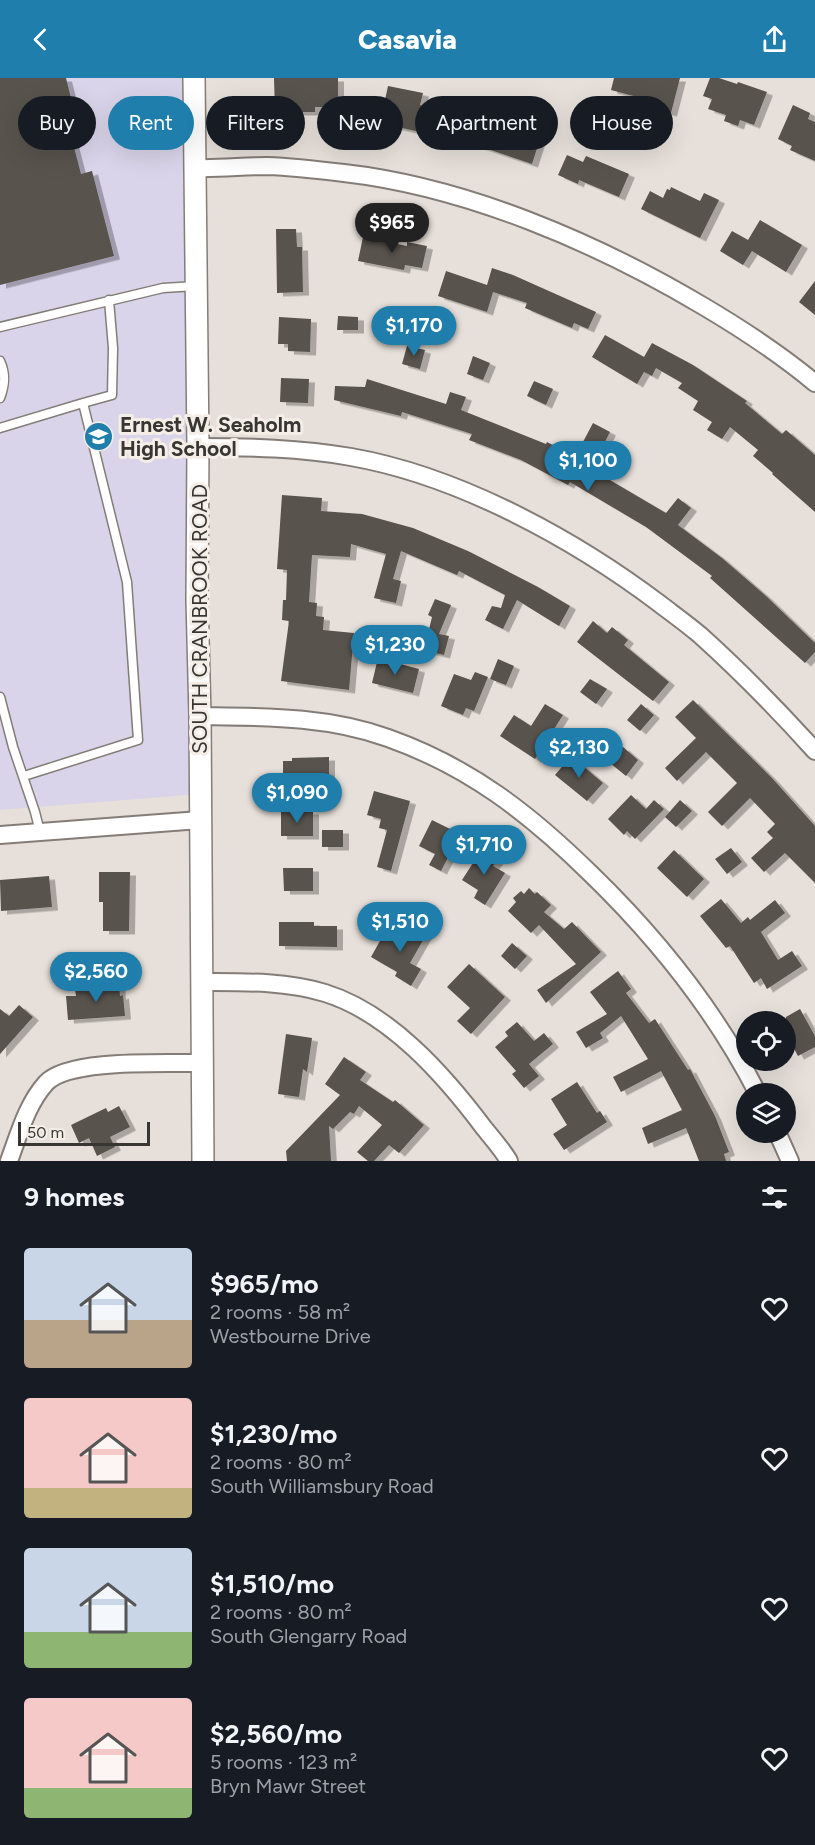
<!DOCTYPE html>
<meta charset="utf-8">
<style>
:root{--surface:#171b24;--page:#242831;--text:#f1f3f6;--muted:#9ea1a6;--accent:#1f7eab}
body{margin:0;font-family:Figtree,sans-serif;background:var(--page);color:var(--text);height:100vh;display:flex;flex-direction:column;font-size:22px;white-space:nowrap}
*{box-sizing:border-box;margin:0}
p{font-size:20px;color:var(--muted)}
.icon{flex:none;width:33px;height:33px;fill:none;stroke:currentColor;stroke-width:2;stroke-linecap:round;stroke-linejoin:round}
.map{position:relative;height:1083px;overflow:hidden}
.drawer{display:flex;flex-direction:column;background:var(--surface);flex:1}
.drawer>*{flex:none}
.guide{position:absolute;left:18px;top:18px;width:780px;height:54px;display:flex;gap:12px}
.fabs{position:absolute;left:736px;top:933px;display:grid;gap:12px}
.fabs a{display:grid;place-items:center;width:60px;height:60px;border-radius:50%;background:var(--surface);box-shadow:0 6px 24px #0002;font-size:30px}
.scale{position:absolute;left:18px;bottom:15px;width:132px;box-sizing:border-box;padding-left:6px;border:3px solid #383633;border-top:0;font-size:16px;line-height:21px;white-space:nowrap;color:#383633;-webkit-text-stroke:4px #f4eee7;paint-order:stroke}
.price{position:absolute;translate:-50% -51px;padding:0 14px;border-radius:21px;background:var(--accent);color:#fff;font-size:20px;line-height:39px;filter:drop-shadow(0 2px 3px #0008)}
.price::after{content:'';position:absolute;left:50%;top:36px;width:18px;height:14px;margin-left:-9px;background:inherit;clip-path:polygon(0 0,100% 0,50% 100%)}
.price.on{background:#222;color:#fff}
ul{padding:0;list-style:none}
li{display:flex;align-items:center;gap:18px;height:150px;padding:0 24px}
li span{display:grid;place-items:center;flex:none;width:168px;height:120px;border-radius:6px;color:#555}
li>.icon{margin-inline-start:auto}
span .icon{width:72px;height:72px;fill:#fffc;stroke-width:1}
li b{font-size:26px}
h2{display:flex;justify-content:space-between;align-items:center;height:72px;padding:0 24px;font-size:26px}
.chip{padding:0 21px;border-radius:27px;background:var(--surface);box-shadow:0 6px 24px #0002;font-size:21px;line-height:54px}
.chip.on{background:var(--accent);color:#fff}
header{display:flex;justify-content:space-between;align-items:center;height:78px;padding:0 24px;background:var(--accent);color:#fff;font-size:27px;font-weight:800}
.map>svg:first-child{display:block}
.education{fill:#dad4ea}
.building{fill:#58524d;filter:url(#shadow)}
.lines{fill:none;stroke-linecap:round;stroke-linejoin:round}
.service-casing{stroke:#847d77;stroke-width:11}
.minor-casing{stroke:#847d77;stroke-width:20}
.tertiary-casing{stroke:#847d77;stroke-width:24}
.service{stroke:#fff;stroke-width:8}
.minor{stroke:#fff;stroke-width:16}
.tertiary{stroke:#fff;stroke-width:21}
.labels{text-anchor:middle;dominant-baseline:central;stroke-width:6;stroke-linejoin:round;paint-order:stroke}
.poi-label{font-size:21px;font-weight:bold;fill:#383633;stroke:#f4eee7;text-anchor:start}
.street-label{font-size:21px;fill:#383633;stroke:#f4eee7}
</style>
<header><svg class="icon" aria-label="back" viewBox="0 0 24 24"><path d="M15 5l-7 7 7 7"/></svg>Casavia<svg class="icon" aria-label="share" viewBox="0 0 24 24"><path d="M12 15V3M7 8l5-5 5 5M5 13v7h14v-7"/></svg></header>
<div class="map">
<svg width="815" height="1083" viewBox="0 0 815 1083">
<defs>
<filter id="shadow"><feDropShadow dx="6" dy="3.5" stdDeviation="0" flood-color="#0004"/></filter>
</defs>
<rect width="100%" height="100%" fill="#e7e0da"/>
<path class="education" d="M0,0h195l6,716 -201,16z"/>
<path class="building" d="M0,0h66l8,32 -9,3 16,61 11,-3 22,85 -114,29z
M274,0h64v29h-23v5h-40z
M614,0h66l-9,35 -17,-4 2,-7 -45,-12z
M710,0h9l18,6 1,-2 29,10 -13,33 -14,-5 -2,6 -14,-5 2,-6 -18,-6 4,-10 -9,-3z
M388,8l35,7 -3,12 27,6 -6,23 -21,-5v3l-40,-9z
M793,27l17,8 -2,6 7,3v39l-25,-11 2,-4 -14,-7z
M492,46l48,15 -8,25 -62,-21 6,-18 14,5z
M567,77l16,7 3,-6 43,18 -10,23 -40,-17 -1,4 -20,-9z
M671,109l29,14 4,-8 15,7 -19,38 -59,-29 9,-18 13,7 4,-9 3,1z
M760,142l42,25 -16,27 -34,-21 -9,14 -23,-14 12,-20 16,9z
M276,151h20l1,18h5l1,45 -26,1z
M363,159l44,9v-4l20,4 -5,22 -17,-3 -1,5 -46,-9z
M492,190l21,7 83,37 -8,17 -14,-6 -2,5 -47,-20 2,-5 -34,-11 -6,20 -49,-16 8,-25 41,14z
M815,203v34l-16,-13z
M338,238l20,1v13h-21z
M279,239l32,2 -1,33 -22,-1v-7h-10z
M605,257l39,22 8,-14 41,22 54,36 -2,2 37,31 4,-4 29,25v57l-43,-38 1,-1 -20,-17 5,-6 -28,-23 -8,12 -15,-9 5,-8 -19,-12 5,-9 -20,-13 4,-5 -26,-15 -4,8 -8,-4 -7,12 -45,-27z
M407,268l18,4 -5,19 -18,-5z
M473,278l17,7 -7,17 -16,-6z
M281,300l28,1 -1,24 -28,-1z
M367,301l79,25 4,-12 16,5 -5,13 85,34 1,-2 28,15 18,-34 17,9 -19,37 75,44 12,-15 13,10 -13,17 44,33 44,38 49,47v9l-10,11 -95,-85 2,-2 -66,-49 -76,-45 -2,3 -47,-25 -52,-20 3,-6 -70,-22 -1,4 -67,-16 1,-14 30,1z
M534,303l19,8 -7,16 -19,-9z
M282,417l40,3 -1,13 41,3 51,14 55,23 70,36 32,19 -11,20 -42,-26 -14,29 -18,-9 7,-14 9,2 4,-13 -46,-24 -2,4 -56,-24 -8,28 8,2 -5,22 -22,-5 12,-44 -35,-10 -1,13 -38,-2 -3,47 8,1 -1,13 8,1 -1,13 31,3 -5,57 -68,-9 8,-60 -7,-1 1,-20h3l1,-30 -10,-1z
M435,521l16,6 -12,29 10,2 -5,19 -20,-5 8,-33 -4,-2z
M593,543l14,12 5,-6 16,13 -4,5 45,37 -16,19 -76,-59z
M378,580l41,11 -6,24 -41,-10z
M498,581l16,7 -8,19 -16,-6z
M475,594l13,5 -14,34 -8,-3 -3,7 -22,-9 13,-32 17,6z
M590,601l17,10 -11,15 -16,-12z
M693,622l79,78 43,48v57l-30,-30 -21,19 -13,-14 22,-20 -6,-6 8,-8 -25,-26 -28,28 -14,-14 29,-29 -31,-31 -29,29 -12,-13 31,-30 -21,-21z
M545,626l18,11 -28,44 -35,-23 14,-21 17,11z
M641,626l13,11 -14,16 -13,-11z
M623,669l15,13 -12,16 -16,-13z
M571,678l32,27 -16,18 -32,-26z
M329,679v23h-15v4h-31v-23h9v-3z
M374,713l36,10 -19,70 -14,-4 10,-37 -8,-2 2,-9 -14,-4z
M631,717l15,14 8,-9 10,9 -29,30 -8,-8 -3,4 -16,-16z
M680,722l12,11 -16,16 -11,-10z
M281,733h32v25h-32z
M432,742l28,14 -19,37 -12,-6 6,-11 -16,-8z
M322,752h21v17h-21z
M731,770l11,14 -15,12 -12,-15z
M482,771l16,11 -5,6 12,7 -20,32 -11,-7 4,-8 -16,-10z
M674,772l30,29 -17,18 -30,-29z
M283,790h30v23h-29z
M99,794h31l-1,59h-26v-29h-4z
M49,798l3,31 -51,4 -1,-31z
M529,810l6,6 2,-2 14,13 -7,7 1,1 19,16 8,-7 29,30 -55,51 -9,-13 39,-26 -37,-39 -8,8 -23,-22 8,-9 -3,-4 8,-7 3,3z
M721,821l20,24 7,-6 2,3 25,-20 10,13 -24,19 17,28 14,-9 10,15 -35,23 -6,-11 -7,5 -24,-37 -4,2 -26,-32z
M279,844h35v4h23v21l-58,-1z
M385,848l21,12 7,-11 13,8 -16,28 11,6 -10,17 -16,-10 2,-4 -26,-15 10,-18 -3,-2z
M512,865l15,13 -12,13 -14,-13z
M469,886l36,33 -34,37 -14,-13 13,-13 -23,-21z
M618,893l13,18 -5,4 23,30 6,-4 33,51 2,-1 25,47 14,36 -5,2 2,7h-27l-13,-33 -38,16 -6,-16 40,-18 -21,-39 -40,21 -8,-15 35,-18 -27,-43 -21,17 3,5 -17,10 -10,-16 31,-18 -17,-22z
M119,905l1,13 3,-1 2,21 -57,4 -2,-24h10l-1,-7z
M19,927l14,12 -33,37v-45l9,7z
M800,931l15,27v11l-17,9 -12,-22v-17z
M517,944l17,19 10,-8 9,11 -24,20 10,12 -15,12 -12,-14 4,-3 -21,-24 13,-11 -3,-4z
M286,956l26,4 -5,34 -4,-3 -4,28 -21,-3z
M344,979l22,15 -6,8 33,22 2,-2 29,25 -25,28 -10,-8 -15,16h-6l-11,-9 25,-27 -23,-19 -5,8 -4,-2 -17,17 -4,-3 2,35h-44l-1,-10 54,-56 -15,-11z
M577,1004l20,31 3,-2 7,11 -43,28 -11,-16 14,-9 -16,-26z
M119,1028l11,21 -20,10 5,10 -18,9 -8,-18 -10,5 -8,-18 35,-17 2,4z"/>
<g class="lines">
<defs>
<path id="service" d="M0,249l163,-39 33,-2
M0,283c6,13 5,24 0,37
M0,350l83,-25
M0,619l13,50 22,65 5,20
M24,698l114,-36 -11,-158 -44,-179 29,-8 1,-47 -4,-48"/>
<path id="minor" d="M194,90c25,1 49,-2 73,-2 25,1 52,4 77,7 123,14 253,70 359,133 39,23 77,48 112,77
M198,369c51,0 102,1 153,10 108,19 223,82 309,147 13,10 27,20 40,31 40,36 79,76 115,116
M200,638c64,1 127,0 188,22 82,29 142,76 203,136 67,65 124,136 167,220
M0,757l200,-15
M202,904c41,0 83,-1 123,11 65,20 120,83 159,135 9,11 18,21 25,33
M777,1054l13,29
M9,1083c10,-27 18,-57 37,-78 23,-25 121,-19 157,-20"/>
<path id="tertiary" d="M194,0l4,369 -1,153 3,116 3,445"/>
</defs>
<use href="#service" class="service-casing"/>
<use href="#minor" class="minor-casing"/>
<use href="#tertiary" class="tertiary-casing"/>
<use href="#service" class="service"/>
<use href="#minor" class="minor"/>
<use href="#tertiary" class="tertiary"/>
</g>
<defs>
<symbol id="school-disc" viewBox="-11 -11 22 22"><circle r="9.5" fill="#1f7eab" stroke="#f4eee7"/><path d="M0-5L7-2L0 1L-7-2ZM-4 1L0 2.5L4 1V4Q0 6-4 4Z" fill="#fff"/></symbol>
</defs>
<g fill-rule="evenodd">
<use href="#school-disc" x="82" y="342" width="33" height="33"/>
</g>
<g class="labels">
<g class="poi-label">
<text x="120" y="346">Ernest W. Seaholm<tspan x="120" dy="24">High School</tspan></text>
</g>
<g class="street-label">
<text transform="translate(199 541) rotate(-90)">SOUTH CRANBROOK ROAD</text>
</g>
</g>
</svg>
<div class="fabs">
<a><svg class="icon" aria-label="locate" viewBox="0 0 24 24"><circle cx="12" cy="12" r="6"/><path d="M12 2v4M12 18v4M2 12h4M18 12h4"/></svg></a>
<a><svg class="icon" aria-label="layers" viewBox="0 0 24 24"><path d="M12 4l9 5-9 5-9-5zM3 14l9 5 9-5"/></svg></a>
</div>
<div class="scale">50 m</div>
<b class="price on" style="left:392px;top:176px">$965</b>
<b class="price" style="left:414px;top:279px">$1,170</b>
<b class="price" style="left:588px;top:414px">$1,100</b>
<b class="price" style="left:395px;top:598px">$1,230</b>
<b class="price" style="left:579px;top:701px">$2,130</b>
<b class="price" style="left:297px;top:746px">$1,090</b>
<b class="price" style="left:484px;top:798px">$1,710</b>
<b class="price" style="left:400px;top:875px">$1,510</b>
<b class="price" style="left:96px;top:925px">$2,560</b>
<div class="guide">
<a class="chip">Buy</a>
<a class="chip on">Rent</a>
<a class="chip">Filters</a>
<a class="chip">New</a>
<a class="chip">Apartment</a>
<a class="chip">House</a>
</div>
</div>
<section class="drawer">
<h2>9 homes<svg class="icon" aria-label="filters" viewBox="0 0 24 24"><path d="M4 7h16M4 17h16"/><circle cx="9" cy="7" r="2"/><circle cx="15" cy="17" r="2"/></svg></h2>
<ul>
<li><span style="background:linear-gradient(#c9d6e8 60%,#b9a48a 0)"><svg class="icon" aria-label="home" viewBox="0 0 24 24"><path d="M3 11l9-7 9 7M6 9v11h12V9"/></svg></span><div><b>$965/mo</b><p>2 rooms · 58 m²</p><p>Westbourne Drive</p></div><svg class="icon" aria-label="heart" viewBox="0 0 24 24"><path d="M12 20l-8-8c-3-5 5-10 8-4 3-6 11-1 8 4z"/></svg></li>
<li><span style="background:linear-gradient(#f6c9c9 75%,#c2b280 0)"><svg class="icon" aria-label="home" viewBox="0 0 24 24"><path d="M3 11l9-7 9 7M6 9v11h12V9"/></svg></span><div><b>$1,230/mo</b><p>2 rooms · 80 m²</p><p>South Williamsbury Road</p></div><svg class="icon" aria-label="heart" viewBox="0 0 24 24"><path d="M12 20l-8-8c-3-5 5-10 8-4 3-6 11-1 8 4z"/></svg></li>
<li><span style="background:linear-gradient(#c9d6e8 70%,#8fb573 0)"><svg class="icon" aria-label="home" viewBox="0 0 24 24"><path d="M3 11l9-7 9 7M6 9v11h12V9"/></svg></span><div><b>$1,510/mo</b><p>2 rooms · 80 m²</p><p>South Glengarry Road</p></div><svg class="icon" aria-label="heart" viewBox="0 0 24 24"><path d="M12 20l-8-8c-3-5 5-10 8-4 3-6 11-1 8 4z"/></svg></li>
<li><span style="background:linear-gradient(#f6c9c9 75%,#8fb573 0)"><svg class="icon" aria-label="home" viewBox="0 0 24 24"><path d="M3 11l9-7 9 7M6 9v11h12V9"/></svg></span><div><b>$2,560/mo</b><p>5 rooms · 123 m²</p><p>Bryn Mawr Street</p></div><svg class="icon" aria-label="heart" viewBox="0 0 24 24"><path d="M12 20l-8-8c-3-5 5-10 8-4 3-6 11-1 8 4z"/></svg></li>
</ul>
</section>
